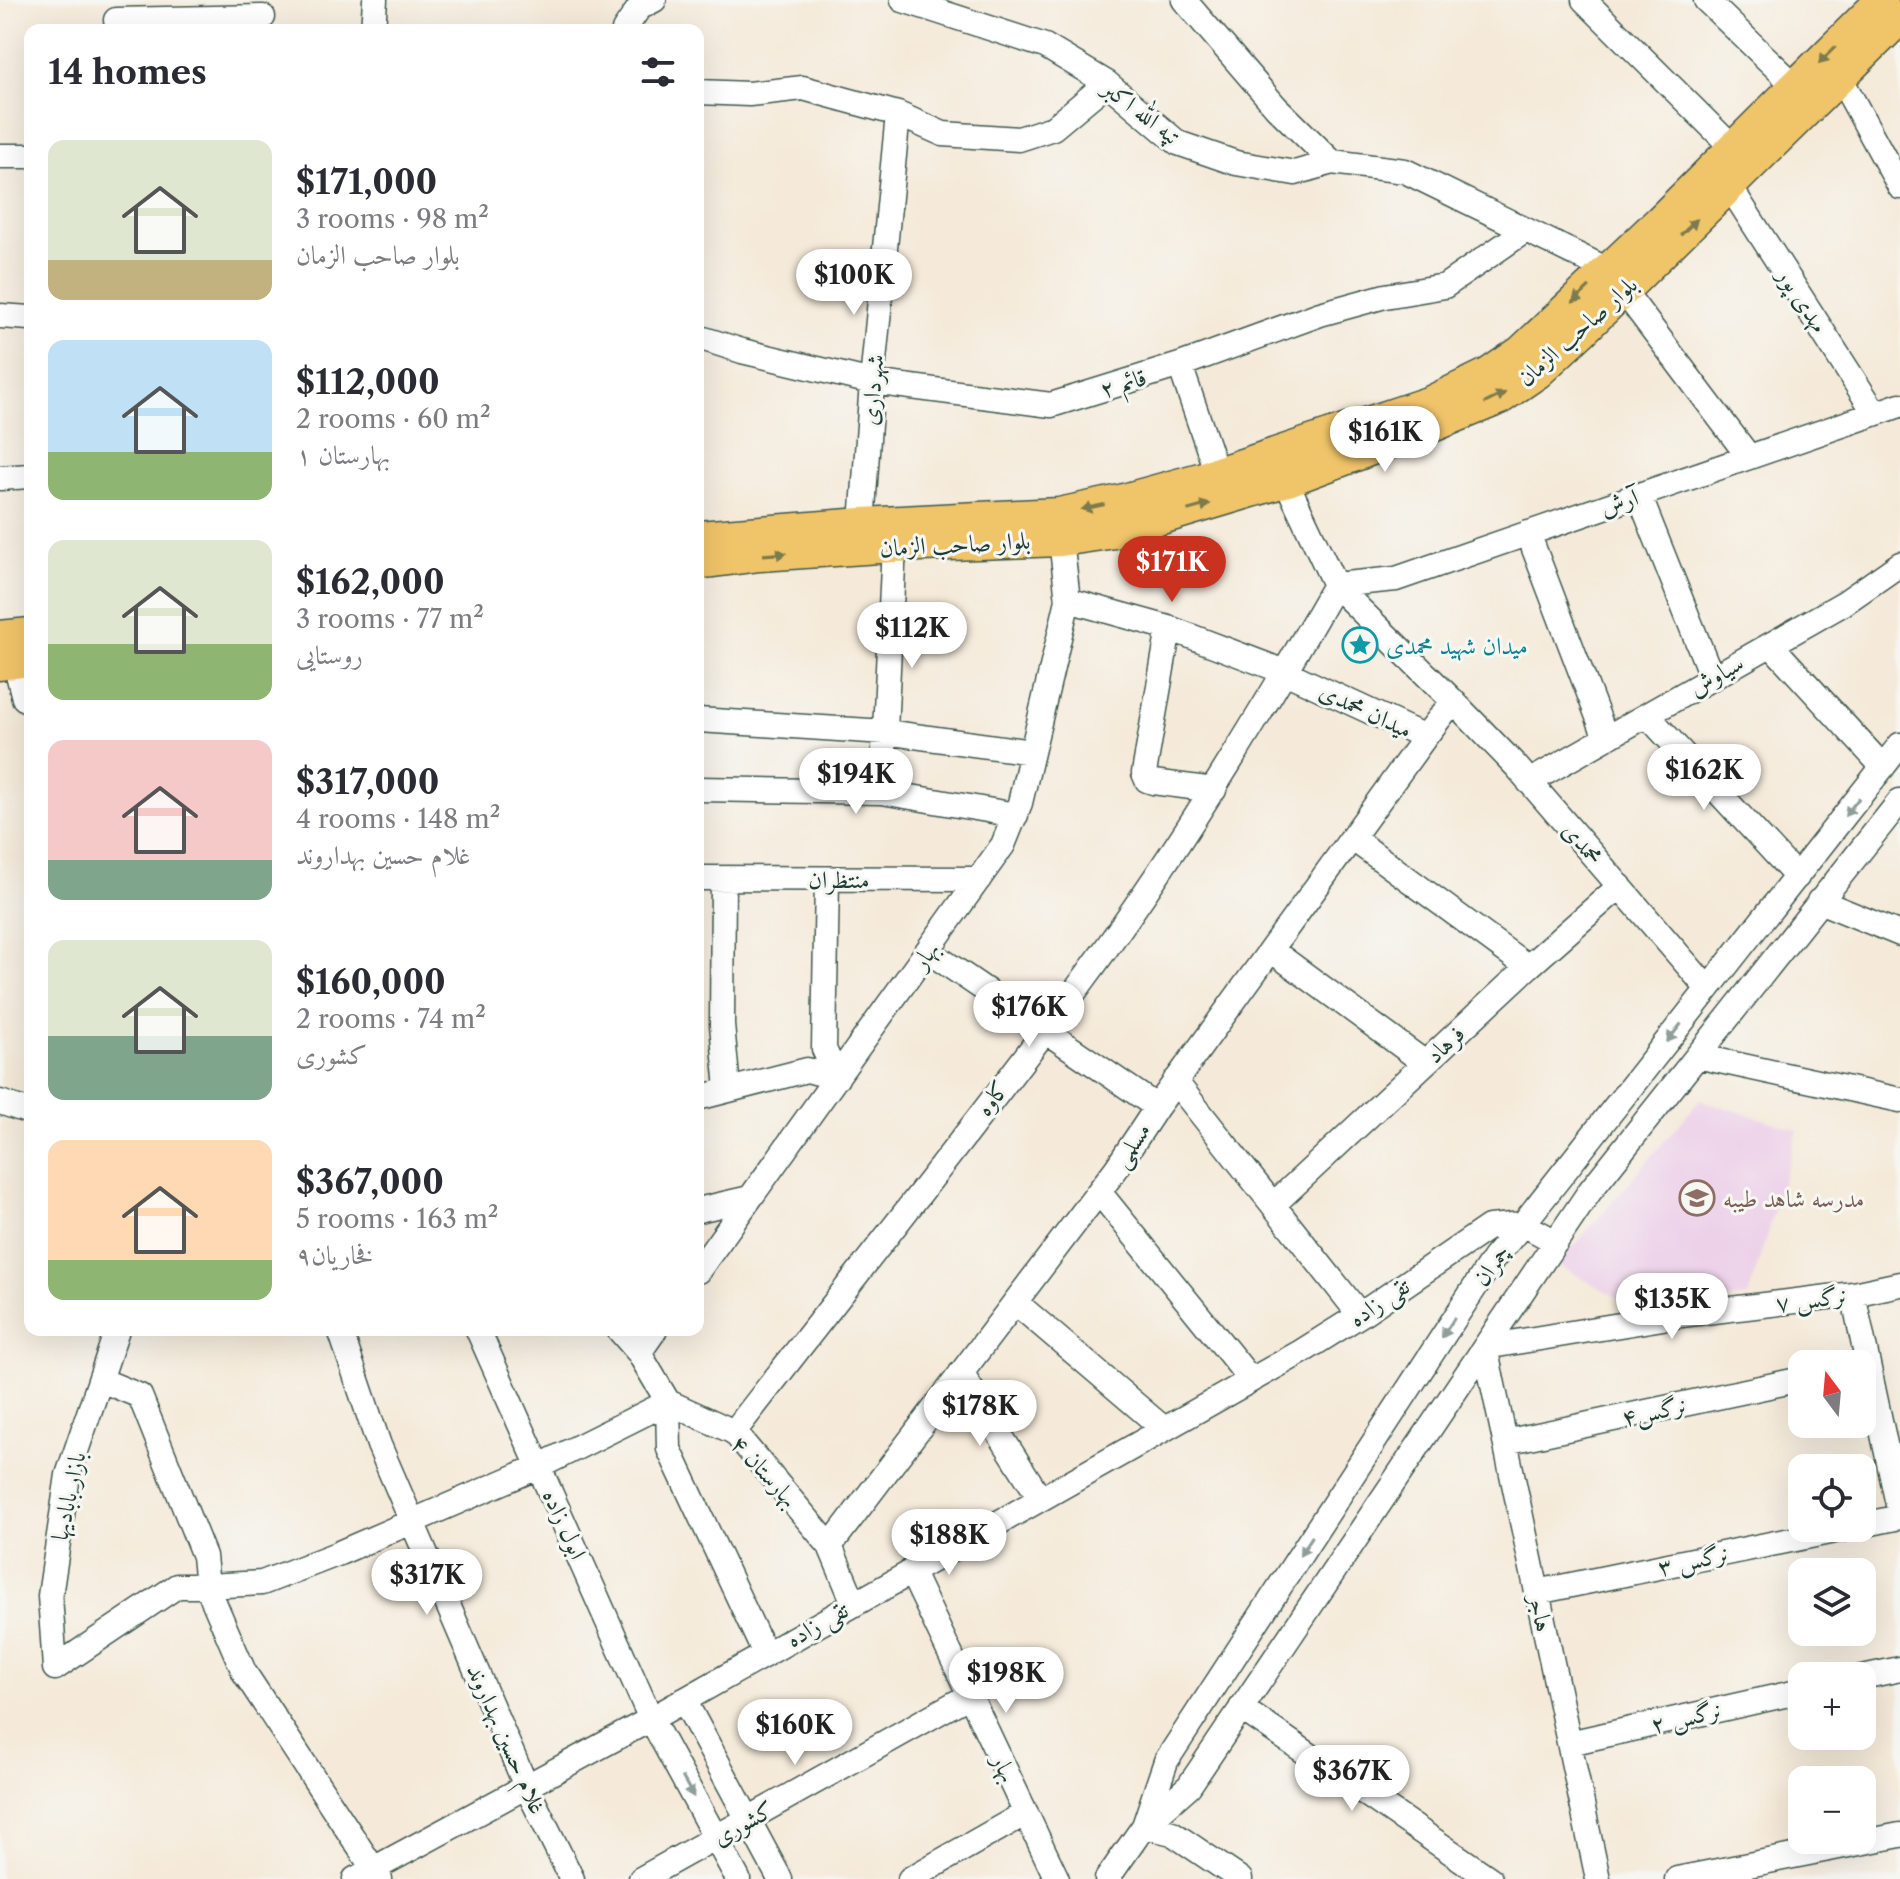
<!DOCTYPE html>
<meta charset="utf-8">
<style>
:root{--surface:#fff;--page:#f2f2f3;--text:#2b2b33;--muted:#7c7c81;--accent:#c8321e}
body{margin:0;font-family:"Libre Caslon Text",Amiri,serif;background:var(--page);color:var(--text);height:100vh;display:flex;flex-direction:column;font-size:30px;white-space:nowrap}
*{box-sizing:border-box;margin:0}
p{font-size:26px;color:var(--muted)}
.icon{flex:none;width:44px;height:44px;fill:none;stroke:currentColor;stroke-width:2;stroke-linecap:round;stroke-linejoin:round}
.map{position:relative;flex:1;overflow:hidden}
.panel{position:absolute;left:24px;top:24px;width:680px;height:1312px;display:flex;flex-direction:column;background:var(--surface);border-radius:16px;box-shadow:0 8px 32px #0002}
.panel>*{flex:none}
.needle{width:52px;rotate:344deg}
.tools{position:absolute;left:1788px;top:1350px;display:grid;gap:16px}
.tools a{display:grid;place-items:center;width:88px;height:88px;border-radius:16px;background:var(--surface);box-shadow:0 8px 32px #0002;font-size:40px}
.price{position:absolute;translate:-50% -68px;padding:0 18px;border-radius:28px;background:#fff;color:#222;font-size:26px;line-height:52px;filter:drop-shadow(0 2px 4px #0008)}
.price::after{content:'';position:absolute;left:50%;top:48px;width:24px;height:18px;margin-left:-12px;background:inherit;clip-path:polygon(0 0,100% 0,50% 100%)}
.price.on{background:var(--accent);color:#fff}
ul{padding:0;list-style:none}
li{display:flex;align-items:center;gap:24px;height:200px;padding:0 24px}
li span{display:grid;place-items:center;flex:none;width:224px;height:160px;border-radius:16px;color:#555}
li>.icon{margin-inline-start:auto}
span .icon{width:96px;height:96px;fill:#fffc;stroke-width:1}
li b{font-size:34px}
h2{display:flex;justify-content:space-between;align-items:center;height:96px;padding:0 24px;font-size:34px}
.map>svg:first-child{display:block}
.built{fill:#edd1e9}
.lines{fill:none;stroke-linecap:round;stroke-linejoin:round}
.minor-casing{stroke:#3f574d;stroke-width:27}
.major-casing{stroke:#3f574d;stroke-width:35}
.minor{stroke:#fff;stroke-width:24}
.major{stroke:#f0c469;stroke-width:32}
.oneway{fill:#7d7a4c}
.oneway2{fill:#8f9e9a}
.labels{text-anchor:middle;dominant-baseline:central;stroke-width:6;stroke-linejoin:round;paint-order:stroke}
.street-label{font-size:24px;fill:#1f3d34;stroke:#f6f6f2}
.culture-label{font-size:24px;fill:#0d838f;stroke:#f6f6f2;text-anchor:start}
.education-label{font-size:24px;fill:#785e54;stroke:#f6f6f2;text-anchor:start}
</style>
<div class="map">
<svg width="1900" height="1879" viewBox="0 0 1900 1879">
<rect width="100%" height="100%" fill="#f6f6f2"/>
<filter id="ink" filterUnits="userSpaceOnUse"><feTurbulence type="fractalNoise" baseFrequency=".0125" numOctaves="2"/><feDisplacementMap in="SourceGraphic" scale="16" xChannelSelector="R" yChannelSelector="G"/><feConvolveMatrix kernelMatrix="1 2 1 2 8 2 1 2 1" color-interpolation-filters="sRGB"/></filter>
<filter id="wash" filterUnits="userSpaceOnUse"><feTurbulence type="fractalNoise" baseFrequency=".006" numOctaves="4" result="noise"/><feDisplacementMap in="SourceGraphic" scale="32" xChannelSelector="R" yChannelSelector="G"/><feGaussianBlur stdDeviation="1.8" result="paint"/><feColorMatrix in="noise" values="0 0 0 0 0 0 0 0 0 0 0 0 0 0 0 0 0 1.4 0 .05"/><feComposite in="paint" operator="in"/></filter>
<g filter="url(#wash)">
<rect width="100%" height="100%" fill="#f5ead9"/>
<path class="built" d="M1700,1100l98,30 -50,167 -109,12 -81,-44z"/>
</g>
<g filter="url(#ink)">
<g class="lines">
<defs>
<path id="minor" d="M903,0l142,46 62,37 71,60 58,20 59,10 37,-11 73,9 203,99
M1184,0l92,107 56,55
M1584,0l149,148
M1706,0l89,86
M116,20l147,-3
M373,30l2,-30
M624,30l15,-22 15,-8
M1841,79l59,108
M698,92l51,2 54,-6 95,26 45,20 76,5 34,-11 54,-45
M0,156h30
M1730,187l145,226
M1623,290l126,167
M0,316l30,2
M698,337l44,14 130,31 179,23 129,-40 140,-51 65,-18 60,-10 81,-56
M1180,365l37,109
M1279,466l56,119 61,-6 504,-174
M0,478l30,-2
M1639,495l73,183
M862,524l10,-142 26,-268
M1528,533l78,205
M1169,628l-25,145 3,7 6,2 61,8
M1771,645l112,122
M15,662l9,36 6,4
M1453,701l63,65 192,223
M1647,715l150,162
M698,720l187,12 147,20
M1900,745l-377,479 -29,34 -328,503 -22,65 45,-40 401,-595 310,-390
M1529,782l315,-179 56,-39
M698,789l184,3 134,23
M882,792l12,-246
M1352,838l176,129
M698,878l281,1
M723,879l-1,146 6,64
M827,879l-3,170 13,29
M1819,901l81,33
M1271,950l154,113
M928,951l229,156
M1697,1056l203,44
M1175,1081l185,234
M698,1098l109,-28 30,8
M0,1102l30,10
M1099,1192l152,188
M1273,1205l255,-238 92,-81
M698,1210l52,-12
M698,1271l305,-426 17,-42 48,-203
M1853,1294l47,220
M1015,1302l149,127
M340,1330l39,115 147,341 46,93
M478,1330l173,389 87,160
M619,1330l20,23 29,49 66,30 96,114 24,57
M639,1353l16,-23
M961,1373l79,125
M668,1402l1,47 96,205
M734,1432c114,-148 232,-294 344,-445 95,-128 178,-264 257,-402l118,116 -28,36 -140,-65 -116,-44 -101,-28 -7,-60
M1505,1442l297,-63
M1862,1525l38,-8
M830,1546l286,-377 41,-62 268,-370
M911,1571l146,308
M1537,1592l312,-64
M55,1668l122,-82h30l-3,-30 -64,-160 -39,-16
M55,1668l-5,-72 18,-121 49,-145
M1862,1677l38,-8
M684,1700l96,179
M1241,1708l249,171
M1569,1743l233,-52
M355,1879l296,-160 650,-367 59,-37 129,-88 34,-3 33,18
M380,1879l-136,-207 -37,-86 55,-3 75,-29 203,-88 128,-64
M641,1879l329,-184
M910,1879l116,-66
M1107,1879l37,-53 28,7 68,46
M1598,1879l-113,-532 196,-32 172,-21 47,-10
M1677,1879l223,-44"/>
<path id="major" d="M698,537l164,-13 197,-10 61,-13 83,-23 228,-76 58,-28 32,-22 139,-131 222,-221
M698,563l62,-8 134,-9 167,-6 54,-8 173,-52 137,-51 75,-31 38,-26 42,-39 320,-315
M0,637l30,-3
M0,664l30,-4"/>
</defs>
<use href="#minor" class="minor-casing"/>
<use href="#major" class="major-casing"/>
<use href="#minor" class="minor"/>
<use href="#major" class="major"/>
</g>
<defs><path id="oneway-solid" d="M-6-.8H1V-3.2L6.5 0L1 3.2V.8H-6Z" transform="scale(2)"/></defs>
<g class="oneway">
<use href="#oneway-solid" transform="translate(1827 55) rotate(135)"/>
<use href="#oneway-solid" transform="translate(1689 227) rotate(-44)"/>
<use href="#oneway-solid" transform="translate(1581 295) rotate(137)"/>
<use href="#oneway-solid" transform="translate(1495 398) rotate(-27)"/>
<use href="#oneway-solid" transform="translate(1093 507) rotate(168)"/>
<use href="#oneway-solid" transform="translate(1199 507) rotate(-16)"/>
<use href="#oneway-solid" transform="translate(775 554) rotate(-4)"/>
</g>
<g class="oneway2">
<use href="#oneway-solid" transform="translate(1852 807) rotate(128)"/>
<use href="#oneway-solid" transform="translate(1674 1033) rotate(128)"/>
<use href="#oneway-solid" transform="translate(1448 1328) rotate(123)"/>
<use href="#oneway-solid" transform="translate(1306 1546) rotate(123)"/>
<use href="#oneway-solid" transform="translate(688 1787) rotate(61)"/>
</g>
</g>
<defs>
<symbol id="sight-ring" viewBox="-11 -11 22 22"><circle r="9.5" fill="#f6f6f2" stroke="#0f9aa8" stroke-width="1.5"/><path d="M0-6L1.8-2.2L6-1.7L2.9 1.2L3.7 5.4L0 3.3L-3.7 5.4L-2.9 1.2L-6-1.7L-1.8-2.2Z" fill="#0f9aa8"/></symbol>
<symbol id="school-ring" viewBox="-11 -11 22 22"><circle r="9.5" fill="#f6f6f2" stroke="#8d6e63" stroke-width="1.5"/><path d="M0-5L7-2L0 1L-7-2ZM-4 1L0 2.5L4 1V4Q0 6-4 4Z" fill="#8d6e63"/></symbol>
</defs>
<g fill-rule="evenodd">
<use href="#sight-ring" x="1340" y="625" width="40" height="40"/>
<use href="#school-ring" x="1677" y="1178" width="40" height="40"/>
</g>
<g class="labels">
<g class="street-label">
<text transform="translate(1142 112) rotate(37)">تپه الله اکبر</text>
<text transform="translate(1803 300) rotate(57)">مهدی پور</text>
<text transform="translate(1577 331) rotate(-42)">بلوار صاحب الزمان</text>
<text transform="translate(1123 383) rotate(-17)">قائم ۲</text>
<text transform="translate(872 390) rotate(-85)">شهرداری</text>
<text transform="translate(1619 502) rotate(-19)">آرش</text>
<text transform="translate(955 544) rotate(-3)">بلوار صاحب الزمان</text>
<text transform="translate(1716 675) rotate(-30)">سیاوش</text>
<text transform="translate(1366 710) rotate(25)">میدان محمدی</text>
<text transform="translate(1583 843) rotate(49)">محمدی</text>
<text x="839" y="879">منتظران</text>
<text transform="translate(925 955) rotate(-54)">بهار</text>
<text transform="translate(1445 1044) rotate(-43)">فرهاد</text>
<text transform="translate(992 1098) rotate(-52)">کاوه</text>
<text transform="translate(1131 1145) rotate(-57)">مسلمی</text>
<text transform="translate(1491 1265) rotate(-54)">چمران</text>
<text transform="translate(1811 1299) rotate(-7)">نرگس ۷</text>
<text transform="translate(1379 1302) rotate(-34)">تقی زاده</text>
<text transform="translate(1654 1411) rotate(-12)">نرگس۴</text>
<text transform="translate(765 1471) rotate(48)">بهارستان ۴</text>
<text transform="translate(68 1496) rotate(-78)">بازار بابادیها</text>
<text transform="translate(565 1524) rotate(66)">ابول زاده</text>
<text transform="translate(1693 1560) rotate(-12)">نرگس ۳</text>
<text transform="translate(1541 1613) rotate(78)">هاجر</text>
<text transform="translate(817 1624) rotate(-30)">تقی زاده</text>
<text transform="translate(1686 1717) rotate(-13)">نرگس ۲</text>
<text transform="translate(507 1739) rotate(66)">غلام حسین بهداروند</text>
<text transform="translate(1005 1768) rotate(65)">بهار</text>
<text transform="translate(743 1823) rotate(-29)">کشوری</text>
</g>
<g class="culture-label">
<text x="1386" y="645">میدان شهید محمدی</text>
</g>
<g class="education-label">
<text x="1723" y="1198">مدرسه شاهد طیبه</text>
</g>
</g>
</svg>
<div class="tools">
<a><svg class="needle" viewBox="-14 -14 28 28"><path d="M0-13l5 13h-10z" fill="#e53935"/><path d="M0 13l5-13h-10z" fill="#7c7c81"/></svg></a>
<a><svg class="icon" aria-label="locate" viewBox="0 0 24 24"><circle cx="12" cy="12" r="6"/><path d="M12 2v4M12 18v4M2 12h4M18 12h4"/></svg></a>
<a><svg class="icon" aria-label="layers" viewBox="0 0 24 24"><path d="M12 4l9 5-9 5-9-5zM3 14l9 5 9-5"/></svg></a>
<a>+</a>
<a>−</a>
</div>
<b class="price" style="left:854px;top:317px">$100K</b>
<b class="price" style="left:1385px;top:474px">$161K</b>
<b class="price on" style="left:1172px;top:604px">$171K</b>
<b class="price" style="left:912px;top:670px">$112K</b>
<b class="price" style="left:1704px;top:812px">$162K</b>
<b class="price" style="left:856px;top:816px">$194K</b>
<b class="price" style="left:1029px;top:1049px">$176K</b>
<b class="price" style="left:1672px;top:1341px">$135K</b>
<b class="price" style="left:980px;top:1448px">$178K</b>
<b class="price" style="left:949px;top:1577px">$188K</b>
<b class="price" style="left:427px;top:1617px">$317K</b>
<b class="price" style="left:1006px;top:1715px">$198K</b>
<b class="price" style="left:795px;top:1767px">$160K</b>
<b class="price" style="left:1352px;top:1813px">$367K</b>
<section class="panel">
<h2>14 homes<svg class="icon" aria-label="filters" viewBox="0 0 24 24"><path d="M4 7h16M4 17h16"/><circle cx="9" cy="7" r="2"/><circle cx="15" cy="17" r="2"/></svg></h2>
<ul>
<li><span style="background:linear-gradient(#dfe7d0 75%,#c2b280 0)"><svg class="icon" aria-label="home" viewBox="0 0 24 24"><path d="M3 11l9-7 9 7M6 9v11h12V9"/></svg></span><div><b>$171,000</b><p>3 rooms · 98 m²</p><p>بلوار صاحب الزمان</p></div></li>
<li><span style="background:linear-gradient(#bfe0f5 70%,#8fb573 0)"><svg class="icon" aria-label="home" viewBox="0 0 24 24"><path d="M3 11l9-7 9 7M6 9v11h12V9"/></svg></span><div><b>$112,000</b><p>2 rooms · 60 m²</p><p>بهارستان ۱</p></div></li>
<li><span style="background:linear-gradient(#dfe7d0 65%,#8fb573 0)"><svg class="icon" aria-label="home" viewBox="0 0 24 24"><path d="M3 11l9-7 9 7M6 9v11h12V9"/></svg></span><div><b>$162,000</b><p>3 rooms · 77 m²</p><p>روستایی</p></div></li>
<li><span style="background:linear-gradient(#f6c9c9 75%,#7fa58c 0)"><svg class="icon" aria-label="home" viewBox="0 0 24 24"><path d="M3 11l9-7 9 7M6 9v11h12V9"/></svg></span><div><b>$317,000</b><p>4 rooms · 148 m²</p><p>غلام حسین بهداروند</p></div></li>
<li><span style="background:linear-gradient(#dfe7d0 60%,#7fa58c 0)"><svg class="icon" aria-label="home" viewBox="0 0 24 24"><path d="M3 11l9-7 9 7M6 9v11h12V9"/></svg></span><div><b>$160,000</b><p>2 rooms · 74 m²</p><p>کشوری</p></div></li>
<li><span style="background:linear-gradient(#ffd9b3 75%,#8fb573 0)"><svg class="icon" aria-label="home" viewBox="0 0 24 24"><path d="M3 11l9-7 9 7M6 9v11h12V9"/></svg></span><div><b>$367,000</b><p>5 rooms · 163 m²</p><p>فخاریان۹</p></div></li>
</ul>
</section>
</div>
